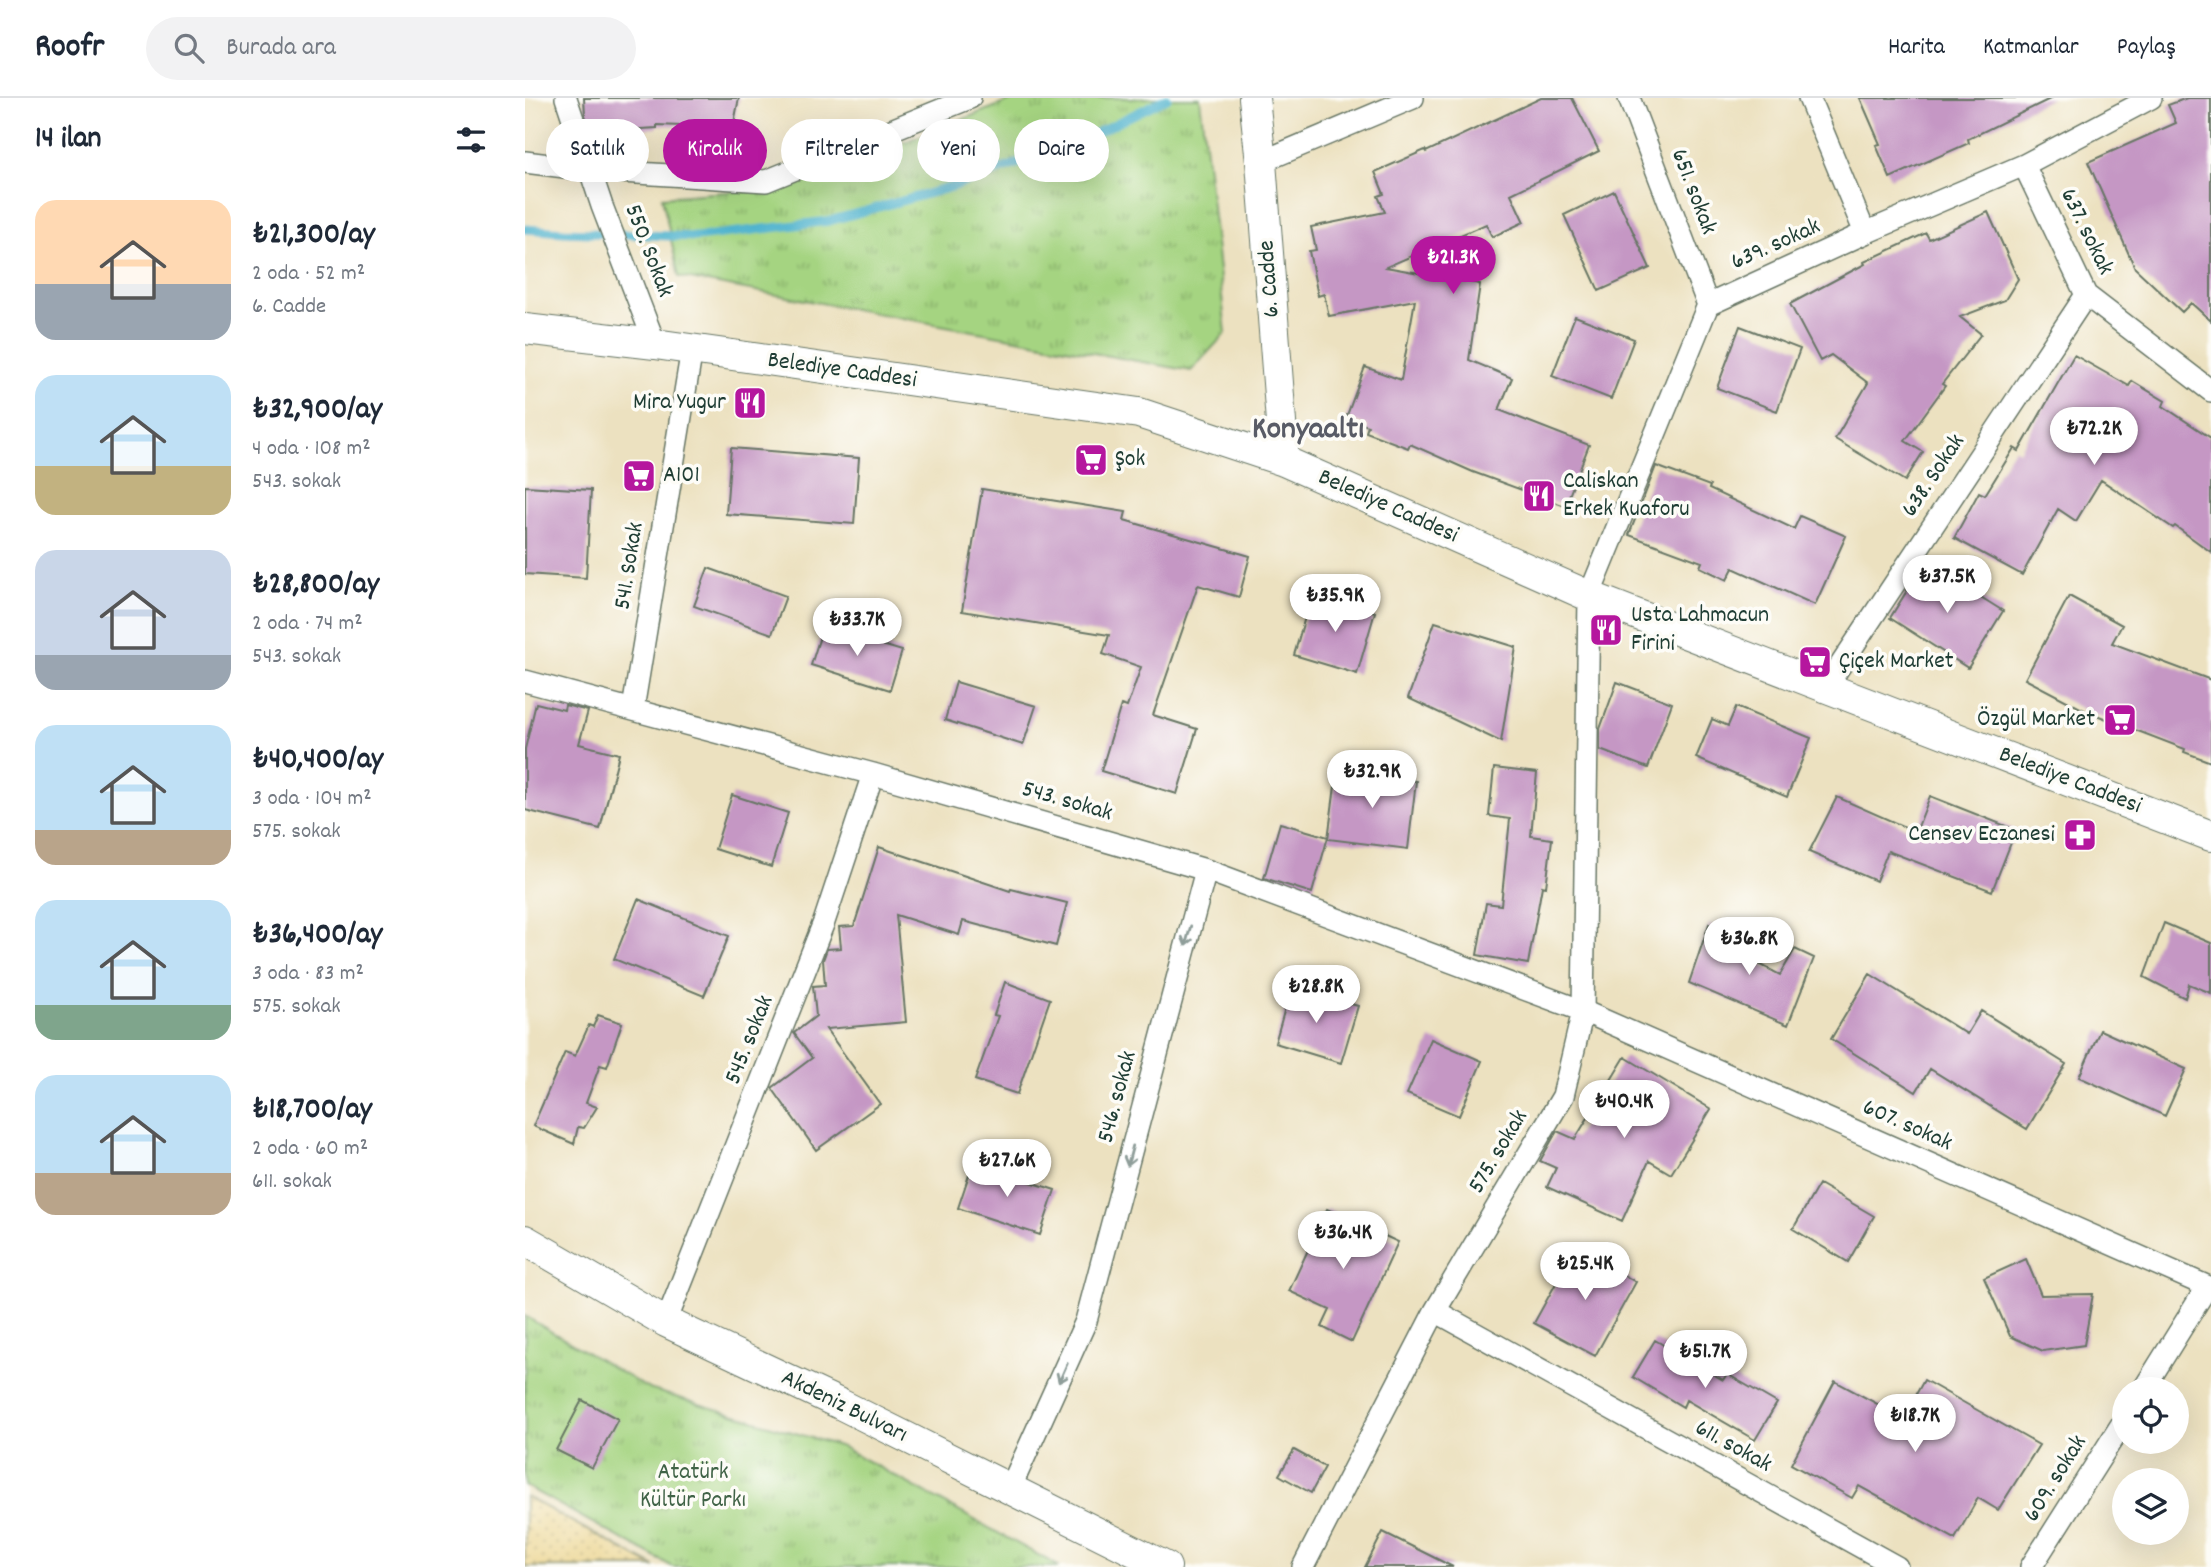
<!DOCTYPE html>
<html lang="tr">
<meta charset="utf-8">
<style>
:root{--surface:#fff;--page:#f2f2f3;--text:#1f2937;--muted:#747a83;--line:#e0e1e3;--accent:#b5179e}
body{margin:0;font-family:Dekko,sans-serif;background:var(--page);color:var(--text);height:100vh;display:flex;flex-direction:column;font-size:26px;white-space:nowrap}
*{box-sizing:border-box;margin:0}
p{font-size:23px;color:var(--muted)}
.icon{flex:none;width:38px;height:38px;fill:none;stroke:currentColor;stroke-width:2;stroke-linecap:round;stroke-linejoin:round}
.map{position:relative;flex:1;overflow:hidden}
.panel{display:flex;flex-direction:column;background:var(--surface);width:525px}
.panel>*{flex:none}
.top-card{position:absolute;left:21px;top:21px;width:665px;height:63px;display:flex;gap:14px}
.tools{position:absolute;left:1587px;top:1279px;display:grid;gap:14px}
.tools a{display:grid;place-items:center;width:77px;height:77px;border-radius:50%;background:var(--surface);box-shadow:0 7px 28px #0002;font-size:35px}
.price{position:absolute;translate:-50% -60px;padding:0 16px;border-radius:24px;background:#fff;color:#222;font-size:23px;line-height:46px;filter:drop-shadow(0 2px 4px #0008)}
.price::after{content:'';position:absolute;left:50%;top:42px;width:21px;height:16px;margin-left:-10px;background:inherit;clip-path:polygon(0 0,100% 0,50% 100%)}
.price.active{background:var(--accent);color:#fff}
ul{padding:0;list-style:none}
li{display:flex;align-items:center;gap:21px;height:175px;padding:0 35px}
li span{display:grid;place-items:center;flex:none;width:196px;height:140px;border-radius:21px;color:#555}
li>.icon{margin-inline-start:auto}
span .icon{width:84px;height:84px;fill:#fffc;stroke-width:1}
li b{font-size:30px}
h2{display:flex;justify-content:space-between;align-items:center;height:84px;padding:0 35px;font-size:30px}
.chip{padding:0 24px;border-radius:32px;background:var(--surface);box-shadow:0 7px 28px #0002;font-size:24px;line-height:63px}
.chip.active{background:var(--accent);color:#fff}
header{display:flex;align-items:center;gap:42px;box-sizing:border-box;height:98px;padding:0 35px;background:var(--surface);border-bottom:2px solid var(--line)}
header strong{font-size:33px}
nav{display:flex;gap:38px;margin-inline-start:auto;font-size:24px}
.search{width:490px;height:63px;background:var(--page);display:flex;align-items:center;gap:18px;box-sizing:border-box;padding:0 24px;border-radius:38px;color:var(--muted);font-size:26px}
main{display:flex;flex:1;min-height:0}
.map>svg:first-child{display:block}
.grass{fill:url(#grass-tufts);stroke:#62885a;stroke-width:2}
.sand{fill:url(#sand-dots);stroke:#868c69;stroke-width:2}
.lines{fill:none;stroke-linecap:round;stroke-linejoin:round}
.stream{stroke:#4fb3ce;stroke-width:9}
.building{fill:#c597c4}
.street-casing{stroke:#677665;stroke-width:24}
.secondary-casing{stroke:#677665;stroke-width:32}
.street{stroke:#fff;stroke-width:21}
.secondary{stroke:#fff;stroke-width:30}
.oneway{stroke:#8f9e9a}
.labels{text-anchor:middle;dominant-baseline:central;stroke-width:7;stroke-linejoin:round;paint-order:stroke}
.street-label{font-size:24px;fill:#1f3d34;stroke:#fdfcf7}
.poi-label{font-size:24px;fill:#1f3d34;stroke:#fdfcf7;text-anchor:start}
.park-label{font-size:24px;fill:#406347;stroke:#fdfcf7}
.district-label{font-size:32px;font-weight:bold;fill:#595c66;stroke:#fdfcf7}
</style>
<header>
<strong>Roofr</strong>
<div class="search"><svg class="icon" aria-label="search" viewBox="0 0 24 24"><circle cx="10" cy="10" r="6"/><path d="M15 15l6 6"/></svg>Burada ara</div>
<nav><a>Harita</a><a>Katmanlar</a><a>Paylaş</a></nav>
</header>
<main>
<section class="panel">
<h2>14 ilan<svg class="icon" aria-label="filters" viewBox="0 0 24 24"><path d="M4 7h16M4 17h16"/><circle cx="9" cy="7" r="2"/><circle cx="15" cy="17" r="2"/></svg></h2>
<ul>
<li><span style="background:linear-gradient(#ffd9b3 60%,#9aa5b1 0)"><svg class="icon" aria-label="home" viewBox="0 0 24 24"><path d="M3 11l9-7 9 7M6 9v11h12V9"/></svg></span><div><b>₺21,300/ay</b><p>2 oda · 52 m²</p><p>6. Cadde</p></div></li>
<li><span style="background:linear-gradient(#bfe0f5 65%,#c2b280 0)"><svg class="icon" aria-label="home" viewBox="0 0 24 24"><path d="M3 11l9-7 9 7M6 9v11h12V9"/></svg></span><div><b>₺32,900/ay</b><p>4 oda · 108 m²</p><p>543. sokak</p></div></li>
<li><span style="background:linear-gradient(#c9d6e8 75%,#9aa5b1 0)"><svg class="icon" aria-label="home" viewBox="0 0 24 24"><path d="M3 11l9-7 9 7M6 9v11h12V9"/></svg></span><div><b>₺28,800/ay</b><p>2 oda · 74 m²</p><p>543. sokak</p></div></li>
<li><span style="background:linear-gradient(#bfe0f5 75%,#b9a48a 0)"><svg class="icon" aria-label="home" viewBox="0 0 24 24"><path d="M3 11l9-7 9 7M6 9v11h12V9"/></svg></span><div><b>₺40,400/ay</b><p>3 oda · 104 m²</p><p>575. sokak</p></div></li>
<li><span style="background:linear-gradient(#bfe0f5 75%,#7fa58c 0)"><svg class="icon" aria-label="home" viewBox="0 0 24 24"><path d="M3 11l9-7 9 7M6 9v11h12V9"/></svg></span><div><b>₺36,400/ay</b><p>3 oda · 83 m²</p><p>575. sokak</p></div></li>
<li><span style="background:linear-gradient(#bfe0f5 70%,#b9a48a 0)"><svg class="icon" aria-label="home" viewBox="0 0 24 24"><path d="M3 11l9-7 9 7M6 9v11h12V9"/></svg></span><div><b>₺18,700/ay</b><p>2 oda · 60 m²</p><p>611. sokak</p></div></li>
</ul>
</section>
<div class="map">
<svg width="1686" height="1469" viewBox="0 0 1686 1469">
<defs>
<pattern id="grass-tufts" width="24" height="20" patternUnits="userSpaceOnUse" patternTransform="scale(1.75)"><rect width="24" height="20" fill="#a5d481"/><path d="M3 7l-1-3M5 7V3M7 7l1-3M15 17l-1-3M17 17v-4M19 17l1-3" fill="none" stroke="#86ad6a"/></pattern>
<pattern id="sand-dots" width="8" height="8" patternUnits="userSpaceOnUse" patternTransform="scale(1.75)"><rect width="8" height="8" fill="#eeda9e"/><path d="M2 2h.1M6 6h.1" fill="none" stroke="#ccbc89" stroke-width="1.8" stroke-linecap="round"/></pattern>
</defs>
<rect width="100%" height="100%" fill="#fdfcf7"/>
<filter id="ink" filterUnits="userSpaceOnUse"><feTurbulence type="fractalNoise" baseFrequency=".0143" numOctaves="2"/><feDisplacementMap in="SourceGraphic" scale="14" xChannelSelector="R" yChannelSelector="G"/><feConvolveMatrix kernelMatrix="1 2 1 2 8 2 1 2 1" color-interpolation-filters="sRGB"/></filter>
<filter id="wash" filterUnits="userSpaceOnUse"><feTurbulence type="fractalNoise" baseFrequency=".00686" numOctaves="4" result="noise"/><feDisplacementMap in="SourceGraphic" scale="28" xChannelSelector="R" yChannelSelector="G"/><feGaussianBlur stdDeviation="1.57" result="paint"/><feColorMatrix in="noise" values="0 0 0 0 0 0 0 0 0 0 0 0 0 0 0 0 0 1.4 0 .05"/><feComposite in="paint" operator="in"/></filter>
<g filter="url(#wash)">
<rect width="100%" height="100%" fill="#ece1c0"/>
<path class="grass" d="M492,0h183l26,235 -35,38 -512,-94 -17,-80 128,-10z
M0,1218l124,73 193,58 218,120h-387l-148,-81z"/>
<path class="sand" d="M0,1398l130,71h-130z"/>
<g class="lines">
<path class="stream" d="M0,131l39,3 133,5 132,-16 123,-34 126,-45 89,-44"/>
</g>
<g id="blocks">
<path class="building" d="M59,0h155l-6,30 -76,-3v3l-66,4 -6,-17z
M1016,0h31l27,53 -88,43 13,28 -32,15 -6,-13 -100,43 94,17 -11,76 43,18 -13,32 90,35 -24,61 -92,-34 -63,-28 -2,4 -42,-16 2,-6 -22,-8 19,-51 36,13 14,-80 -86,16 -5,-22 -6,2 -9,-45 7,-1 -5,-23 74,-15 -7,-16 6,-2 -9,-22 50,-22 1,2z
M1335,0h192l-84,41 1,4 -79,35 -14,-33 4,-1z
M1662,0h24v223l-20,-18 -9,9 -47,-44 -47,-106 88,-39 -8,-18z
M1089,93l36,77 -51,23 -35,-76z
M1463,114l30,67 -13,21 -45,17 21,17 -39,50 3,2 -40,55 18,11 -18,29 -70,-42 33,-56 -37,-28 -11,6 -30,-57 75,-40 -1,-2 62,-29 3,6z
M1050,218l59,23 -23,60 -59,-23z
M1215,228l60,23 -23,62 -60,-23z
M1549,257l55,31 3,-5 33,20 -2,5 48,32v114l-36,-26 -2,2 -72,-48 -25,41 -18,-12 -36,66 -68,-37 25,-46 6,3 29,-47 5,3z
M206,350l128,10 -5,66 -128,-10z
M1131,368l54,20 -1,3 85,40 6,-13 46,20 -31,69 -82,-37 -6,12 -27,-13 2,-5 -73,-27z
M0,388l66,4 -5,88 -61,-4z
M457,391l144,23 -2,8 126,36 -11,41 -41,-12 -45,130 44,14 -20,65 -76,-23 20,-66 6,2 14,-40 -38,-13 6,-19 -147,-24z
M1400,464l78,49 -35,57 -78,-50z
M183,470l78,28 -14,38 -78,-28z
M787,495l63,19 -18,62 -63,-19z
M1544,498l53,29 -10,18 99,37v82l-27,-10 1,-3 -99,-38 -61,-32z
M910,524l81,25 -15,95 -93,-44z
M298,529l79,24 -12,39 -79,-25z
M431,584l80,24 -13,39 -78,-25z
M1092,584l55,21 -24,65 -48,-18v-21z
M11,605l28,7 1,-5 23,6 -9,33 40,10 -19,75 -75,-19v-61z
M1211,609l75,31 -24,59 -91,-39 16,-39 16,7z
M969,670l43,5 -6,63 21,3 -6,48 -4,-1 -14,78 -51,-9 9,-52 15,2 9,-86 -21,-3z
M812,673l79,10 -8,68 -80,-10z
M207,697l56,18 -17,54 -56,-18z
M1405,698l86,34 -24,61 -104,-40 -12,30 -67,-29 28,-55 79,35z
M755,725l48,14 -16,56 -48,-15z
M354,749l131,44 1,-2 56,14 -11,43 -93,-25 -4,14 -63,-20 10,107 -80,7 54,75 -64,46 -44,-62 40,-30 -18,-25 22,-17 -3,-30 12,-1 -2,-25 4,-11 14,-1 -2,-21 15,-1z
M113,801l91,37 -25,60 -90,-37z
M1639,825l47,20v50l-22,-9 -4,14 -41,-21z
M1184,826l35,20 -2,11 38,20 15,-26 19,9 -26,67 -99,-42z
M1345,876l97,60 14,-23 85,53 -39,65 -97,-60 -14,23 -85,-53z
M480,884l45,17 -33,95 -42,-14 23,-64 -4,-1z
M766,889l67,19 -17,57 -66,-20z
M73,917l24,8 -15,44 -7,-2 -14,38 11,4 -13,21 -6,-1 -4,17 -41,-18 32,-74 10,4 14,-31 4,2z
M1575,932l86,39 -21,47 -86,-39z
M906,941l51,22 -23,55 -52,-22z
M1100,959l86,52 -40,65 -22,-13 -27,60 -75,-34 9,-19 -16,-7 17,-30 18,8z
M448,1065l82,27 -15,45 -82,-27z
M1294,1086l55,32 -26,46 -55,-33z
M802,1111l71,33 -46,100 -30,-15 8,-17 -41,-19z
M1050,1151l61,33 -41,74 -61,-33z
M1501,1161l15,36 52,-1 -9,51 -41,6 -33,-15 -26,-58z
M1130,1242l68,40 4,-6 50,29 -22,37 -69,-40 -3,7 -50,-30z
M1399,1282l115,65 -41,65 -20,-12 -23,41 -96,-53 -7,12 -61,-34 44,-83 68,37z
M57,1302l36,19 -26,49 -36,-18z
M769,1352l31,17 -14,26 -32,-18z
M858,1434l70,35h-88z"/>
</g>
</g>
<g filter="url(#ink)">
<use href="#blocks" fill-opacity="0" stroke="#677665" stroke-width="2"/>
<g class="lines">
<defs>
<path id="street" d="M41,0l36,108 53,138
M1104,0l79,207
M1284,0l56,135
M0,64l64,8 177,11 204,-83
M736,64l152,-64
M1499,67l62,130 125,96
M0,583l348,93 333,96 377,141 628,277
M1301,589l260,-392
M108,611l59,-360
M910,1213l462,256
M141,1224l158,-400 49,-148
M1618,1292l64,-103
M485,1391l76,-168 120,-451
M778,1469l132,-256 128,-215 20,-85 6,-415 119,-291 157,-72 159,-68 127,-67
M1506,1469l94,-148"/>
<path id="secondary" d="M729,0l7,64 23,299
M0,231l130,15 484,69 145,48 305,135 622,240
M0,1142l141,82 174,82 326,163"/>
</defs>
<use href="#street" class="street-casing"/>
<use href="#secondary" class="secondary-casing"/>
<use href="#street" class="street"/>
<use href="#secondary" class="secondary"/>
</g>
<defs><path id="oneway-shaft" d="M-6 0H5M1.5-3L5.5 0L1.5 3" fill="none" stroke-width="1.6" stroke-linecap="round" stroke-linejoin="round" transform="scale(1.75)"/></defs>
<g class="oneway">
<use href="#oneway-shaft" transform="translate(663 838) rotate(105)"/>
<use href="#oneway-shaft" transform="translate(605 1058) rotate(105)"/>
<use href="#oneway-shaft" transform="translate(538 1275) rotate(114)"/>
</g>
</g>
<defs>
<symbol id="restaurant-square" viewBox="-11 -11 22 22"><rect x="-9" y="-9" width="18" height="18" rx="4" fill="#b5179e" stroke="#fdfcf7"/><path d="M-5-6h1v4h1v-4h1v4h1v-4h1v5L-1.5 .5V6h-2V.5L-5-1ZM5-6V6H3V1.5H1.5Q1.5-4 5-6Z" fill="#fff"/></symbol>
<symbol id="supermarket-square" viewBox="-11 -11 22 22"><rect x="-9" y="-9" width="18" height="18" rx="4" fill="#b5179e" stroke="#fdfcf7"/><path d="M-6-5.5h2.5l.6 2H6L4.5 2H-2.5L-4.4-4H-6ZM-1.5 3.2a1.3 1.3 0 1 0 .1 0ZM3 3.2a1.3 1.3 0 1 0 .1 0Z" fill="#fff"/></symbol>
<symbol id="pharmacy-square" viewBox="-11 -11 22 22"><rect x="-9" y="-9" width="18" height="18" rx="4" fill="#b5179e" stroke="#fdfcf7"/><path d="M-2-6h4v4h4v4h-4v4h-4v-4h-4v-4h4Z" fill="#fff"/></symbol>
</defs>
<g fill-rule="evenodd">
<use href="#restaurant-square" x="206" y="286" width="38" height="38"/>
<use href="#supermarket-square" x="547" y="343" width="38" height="38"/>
<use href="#supermarket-square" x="95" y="359" width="38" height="38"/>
<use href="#restaurant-square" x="995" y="379" width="38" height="38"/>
<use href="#restaurant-square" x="1062" y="513" width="38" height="38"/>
<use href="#supermarket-square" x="1271" y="545" width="38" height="38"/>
<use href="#supermarket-square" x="1576" y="603" width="38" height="38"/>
<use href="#pharmacy-square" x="1536" y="718" width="38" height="38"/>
</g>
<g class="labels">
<g class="street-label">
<text transform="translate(1168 94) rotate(69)">651. sokak</text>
<text transform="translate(1561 134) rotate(64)">637. sokak</text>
<text transform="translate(1251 147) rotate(-24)">639. sokak</text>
<text transform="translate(123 153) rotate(69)">550. Sokak</text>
<text transform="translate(745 181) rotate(-94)">6. Cadde</text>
<text transform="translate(317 273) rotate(8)">Belediye Caddesi</text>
<text transform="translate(1409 378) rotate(-56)">638. Sokak</text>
<text transform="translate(863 409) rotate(24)">Belediye Caddesi</text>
<text transform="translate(105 468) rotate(-81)">541. Sokak</text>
<text transform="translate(1545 683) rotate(21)">Belediye Caddesi</text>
<text transform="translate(542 704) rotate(16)">543. sokak</text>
<text transform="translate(225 942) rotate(-68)">545. sokak</text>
<text transform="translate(593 999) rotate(-75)">546. sokak</text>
<text transform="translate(1382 1028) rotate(24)">607. sokak</text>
<text transform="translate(974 1054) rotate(-59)">575. sokak</text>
<text transform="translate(319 1309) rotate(26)">Akdeniz Bulvarı</text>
<text transform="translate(1208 1349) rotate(29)">611. sokak</text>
<text transform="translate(1531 1381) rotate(-58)">609. sokak</text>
</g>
<g class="poi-label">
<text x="201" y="305" text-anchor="end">Mira Yugur</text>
<text x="590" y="362">Şok</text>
<text x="138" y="378">A101</text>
<text x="1038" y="384">Caliskan<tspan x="1038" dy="28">Erkek Kuaforu</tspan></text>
<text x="1106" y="518">Usta Lahmacun<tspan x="1106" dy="28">Firini</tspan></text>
<text x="1314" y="564">Çiçek Market</text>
<text x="1570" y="622" text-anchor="end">Özgül Market</text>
<text x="1530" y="737" text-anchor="end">Censev Eczanesi</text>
</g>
<g class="park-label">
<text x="168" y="1375">Atatürk<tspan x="168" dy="28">Kültür Parkı</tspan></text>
</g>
<g class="district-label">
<text x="783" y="333">Konyaaltı</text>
</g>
</g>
</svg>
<div class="tools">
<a><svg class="icon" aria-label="locate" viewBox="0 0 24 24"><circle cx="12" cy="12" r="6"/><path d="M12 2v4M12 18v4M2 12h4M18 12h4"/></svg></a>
<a><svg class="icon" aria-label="layers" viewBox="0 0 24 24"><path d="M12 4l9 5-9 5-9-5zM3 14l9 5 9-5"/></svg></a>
</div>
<b class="price active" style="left:928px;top:198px">₺21.3K</b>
<b class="price" style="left:1569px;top:369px">₺72.2K</b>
<b class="price" style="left:1422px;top:517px">₺37.5K</b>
<b class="price" style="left:810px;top:536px">₺35.9K</b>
<b class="price" style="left:332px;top:560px">₺33.7K</b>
<b class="price" style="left:847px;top:712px">₺32.9K</b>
<b class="price" style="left:1224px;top:879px">₺36.8K</b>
<b class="price" style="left:791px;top:927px">₺28.8K</b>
<b class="price" style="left:1099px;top:1042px">₺40.4K</b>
<b class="price" style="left:482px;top:1101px">₺27.6K</b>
<b class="price" style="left:818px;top:1173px">₺36.4K</b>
<b class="price" style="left:1060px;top:1204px">₺25.4K</b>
<b class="price" style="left:1180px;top:1292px">₺51.7K</b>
<b class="price" style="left:1390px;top:1356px">₺18.7K</b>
<div class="top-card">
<a class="chip">Satılık</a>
<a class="chip active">Kiralık</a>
<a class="chip">Filtreler</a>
<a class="chip">Yeni</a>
<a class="chip">Daire</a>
</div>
</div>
</main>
